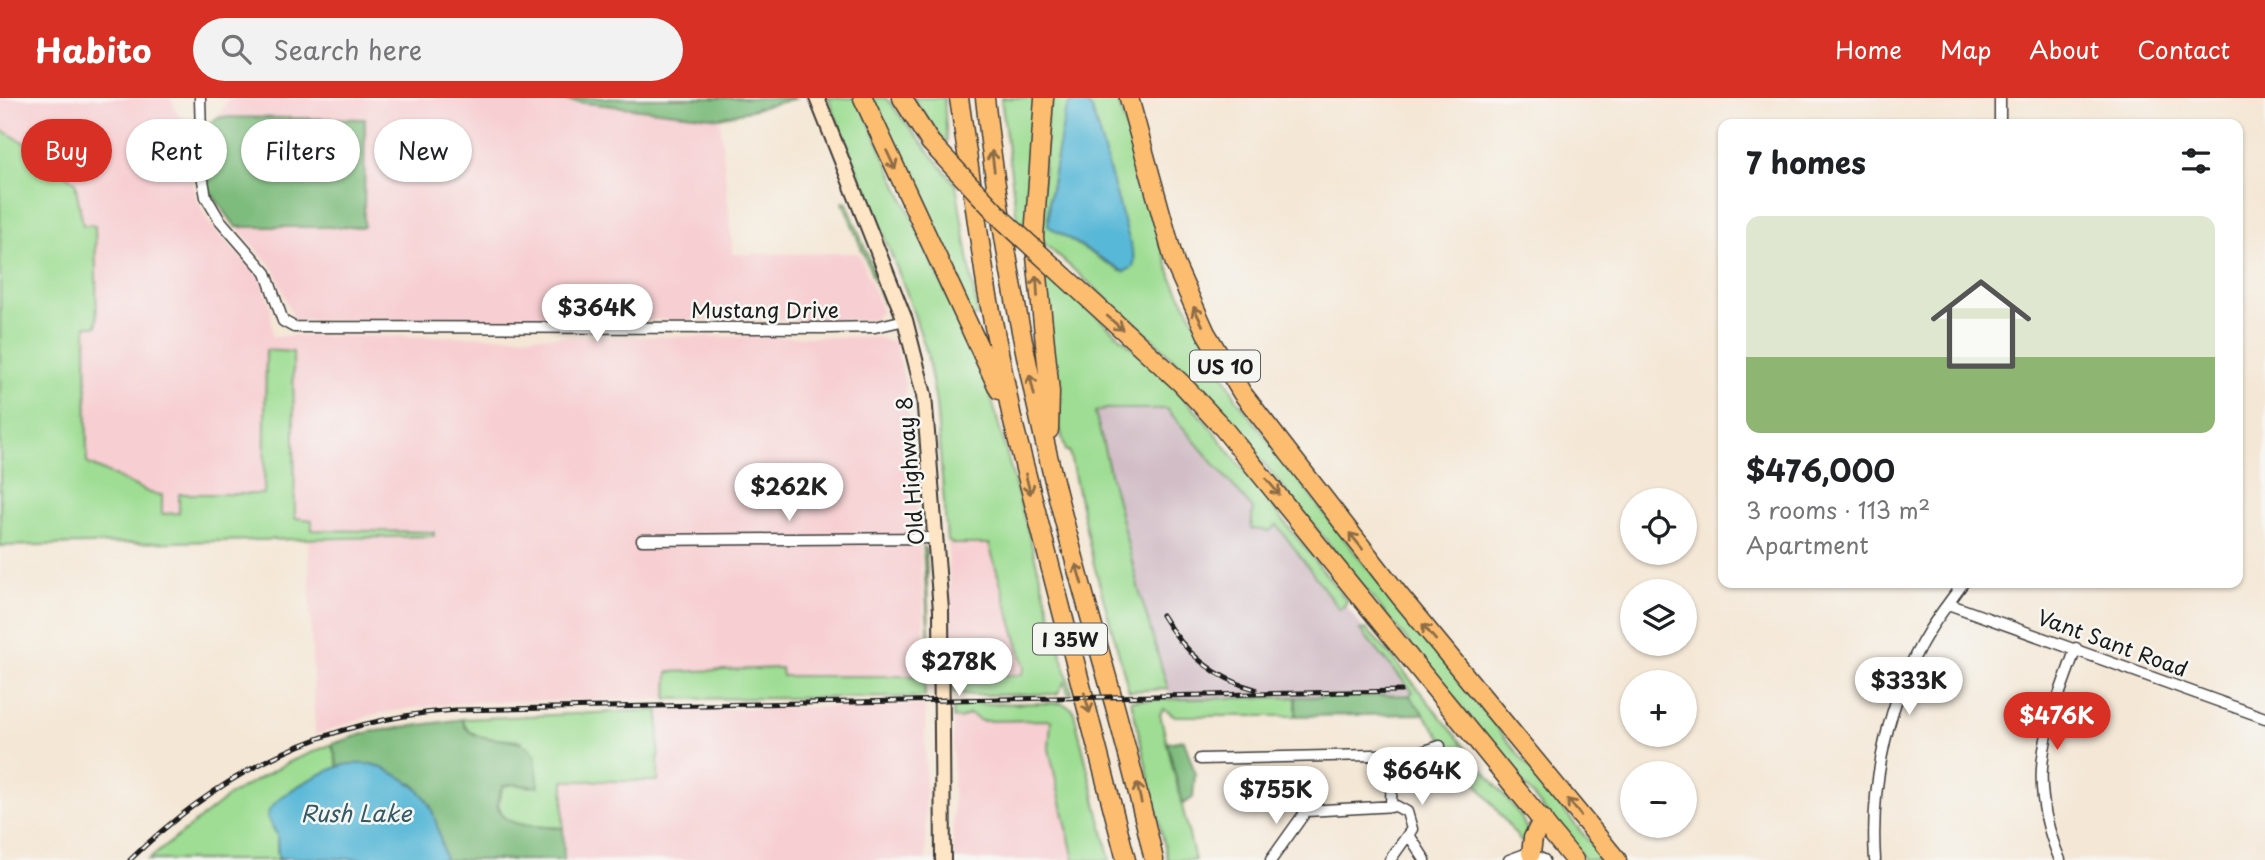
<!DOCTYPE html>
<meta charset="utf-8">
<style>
:root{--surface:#fff;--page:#f2f2f2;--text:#202124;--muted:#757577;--line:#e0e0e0;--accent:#d93025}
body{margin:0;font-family:"Playpen Sans",sans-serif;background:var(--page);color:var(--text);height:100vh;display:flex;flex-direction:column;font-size:26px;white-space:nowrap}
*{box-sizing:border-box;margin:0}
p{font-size:23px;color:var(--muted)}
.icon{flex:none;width:38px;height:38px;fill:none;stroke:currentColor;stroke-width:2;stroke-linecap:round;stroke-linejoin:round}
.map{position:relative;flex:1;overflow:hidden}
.side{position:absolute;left:1718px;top:21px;width:525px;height:469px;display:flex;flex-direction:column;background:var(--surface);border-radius:14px;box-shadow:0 2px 5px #0004}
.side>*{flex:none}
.top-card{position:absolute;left:21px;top:21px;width:665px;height:63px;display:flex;gap:14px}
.controls{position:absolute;left:1620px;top:390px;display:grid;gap:14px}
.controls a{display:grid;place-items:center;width:77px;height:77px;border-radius:50%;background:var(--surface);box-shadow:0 2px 5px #0004;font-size:35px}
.price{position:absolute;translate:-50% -60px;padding:0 16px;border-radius:24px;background:#fff;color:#222;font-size:23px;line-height:46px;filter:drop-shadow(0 2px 4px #0008)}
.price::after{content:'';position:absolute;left:50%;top:42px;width:21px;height:16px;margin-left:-10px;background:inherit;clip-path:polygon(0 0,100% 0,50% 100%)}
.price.active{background:var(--accent);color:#fff}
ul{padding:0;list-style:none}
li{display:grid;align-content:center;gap:14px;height:371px;padding:0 28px}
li+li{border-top:2px solid var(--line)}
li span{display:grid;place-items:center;height:217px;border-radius:14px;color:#555}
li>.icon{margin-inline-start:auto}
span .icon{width:126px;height:126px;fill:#fffc;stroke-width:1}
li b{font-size:30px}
h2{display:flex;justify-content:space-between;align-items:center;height:84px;padding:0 28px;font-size:30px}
.pill{padding:0 24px;border-radius:32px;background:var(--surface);box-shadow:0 2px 5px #0004;font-size:24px;line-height:63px}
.pill.active{background:var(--accent);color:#fff}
header{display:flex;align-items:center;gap:42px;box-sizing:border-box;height:98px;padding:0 35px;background:var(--accent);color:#fff}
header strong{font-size:33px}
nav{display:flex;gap:38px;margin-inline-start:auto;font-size:24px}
.search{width:490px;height:63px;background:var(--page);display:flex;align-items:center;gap:18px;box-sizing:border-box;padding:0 24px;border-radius:38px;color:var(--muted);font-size:26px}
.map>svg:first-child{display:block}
.built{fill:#f7cfd2}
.industrial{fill:#d2bdc6}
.green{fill:#9edd93;stroke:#5d7c58;stroke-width:2;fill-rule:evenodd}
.forest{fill:#7ebc7d;stroke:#4d6c4c;stroke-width:2}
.water{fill:#59b8d7;stroke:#3a6a7a;stroke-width:2}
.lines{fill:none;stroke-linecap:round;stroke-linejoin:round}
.street-casing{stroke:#3c3a38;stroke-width:13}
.secondary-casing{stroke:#3c3a38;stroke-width:18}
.highway-casing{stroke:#3c3a38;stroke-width:21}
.street{stroke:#fff;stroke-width:10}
.secondary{stroke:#fee5c5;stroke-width:14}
.highway{stroke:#fcbd6f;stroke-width:18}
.rail-casing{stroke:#1c1c1c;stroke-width:5}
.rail{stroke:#f6f6f2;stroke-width:2.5;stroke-dasharray:8;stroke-linecap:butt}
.highway-bridge-casing{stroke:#3c3a38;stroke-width:21;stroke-linecap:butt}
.highway-bridge{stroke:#fcbd6f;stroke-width:18}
.oneway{stroke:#8c6c46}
.labels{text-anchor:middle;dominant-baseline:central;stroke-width:5;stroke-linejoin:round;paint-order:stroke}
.shield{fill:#f6f6f2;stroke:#5d5d5c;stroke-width:2}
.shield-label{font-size:19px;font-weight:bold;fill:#1c1c1c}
.street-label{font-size:21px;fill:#1c1c1c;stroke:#f6f6f2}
.water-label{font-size:23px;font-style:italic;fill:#345a67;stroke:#f6f6f2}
</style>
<header>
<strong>Habito</strong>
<div class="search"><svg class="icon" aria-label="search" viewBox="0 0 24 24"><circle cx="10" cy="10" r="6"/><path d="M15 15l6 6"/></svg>Search here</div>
<nav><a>Home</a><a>Map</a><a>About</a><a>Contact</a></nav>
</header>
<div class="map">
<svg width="2265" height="762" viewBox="0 0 2265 762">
<rect width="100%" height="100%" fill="#f6f6f2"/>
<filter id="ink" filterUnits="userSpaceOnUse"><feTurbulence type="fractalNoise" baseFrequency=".0143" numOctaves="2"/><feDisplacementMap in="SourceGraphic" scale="14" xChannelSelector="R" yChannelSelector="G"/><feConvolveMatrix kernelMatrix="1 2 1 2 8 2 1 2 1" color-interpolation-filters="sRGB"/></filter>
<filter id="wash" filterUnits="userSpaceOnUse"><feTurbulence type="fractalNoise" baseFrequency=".00686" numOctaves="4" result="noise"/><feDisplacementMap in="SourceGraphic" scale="28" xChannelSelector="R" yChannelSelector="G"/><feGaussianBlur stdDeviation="1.57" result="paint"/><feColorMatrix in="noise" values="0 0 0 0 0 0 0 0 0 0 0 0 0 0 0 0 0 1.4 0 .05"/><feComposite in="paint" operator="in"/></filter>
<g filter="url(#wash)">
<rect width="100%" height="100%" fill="#f4e7d6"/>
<path class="built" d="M0,0h171l6,15 15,13v48l4,24 13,25 52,56 10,30 1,27 602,1 21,5 10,41 8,66 10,152 1,75h-143v-7l-113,3 -1,27 -196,3 -58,6 -41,7 -57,20 -7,-194 126,-5 -122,-6 -17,-12 -2,-166 -27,-1 -2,143h-84l-1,19 -17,1v-19l-12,-2 -63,-30 -1,-137h11l-3,-101h-11l-8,-43 -43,-35 -32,-18z
M229,0h321l170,21 13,135 126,-1 23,58 -8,9h-580l-20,-51 -38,-42h128l1,-108 -147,-2z
M948,444l41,2 36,125 -2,5 -70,5v3z
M925,607l1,155h-362v-79h93l2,-71z
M970,616l11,7 70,-1 -2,29 25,111h-121v-142l7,1z"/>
<path class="industrial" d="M1107,311h60l86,100 3,19 14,3 7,-6 62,83 6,-3 18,23 -2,3 53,62 -242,7 -33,-110 -44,-178z"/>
<path class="green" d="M828,0h30l131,291 83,304h-4l-3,-11 -8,12 -85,1 -20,-3 1,-13 3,-2 65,-2 4,-7 -36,-124h-36l-6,-4 -11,-137 -9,-50 -21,-62z
M868,0h18l70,87 22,131 -9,2z
M913,0h31l3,44 -2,1z
M1001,0h39l-10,134 -13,-12z
M1048,0h69l55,181 64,119 99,130 269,332h-19l-371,-458 -58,-60 -117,-103zM1092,11l17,65 11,97 -72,-45 1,-26 16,-87z
M0,31l32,18 43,35 8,43h12l2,101h-11l1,137 63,30 12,2v19l17,-1v-19h85l2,-144 27,2 2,166 17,2v10l122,2v4l-434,10z
M843,104l4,1 37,94v8z
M1042,171l115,100 49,53 141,179 -2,4 -6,4 -62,-84 -7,6 -19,-2 2,-20 -86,-100h-60l-12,3 44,178 29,99 -39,2 -36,-130 -24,-110h-3l-6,-22z
M923,448l3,5 3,87z
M1366,531l22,23 132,163 8,17 -1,9 -5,2 -113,-148 4,-3 -53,-62z
M781,570l1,8h142l1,21 -258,2 1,-27z
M1296,599v19h-121l-11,-7 -4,5 35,146h-27l-37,-160z
M1061,605l12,6 37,151h-36l-25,-111 2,-29 -70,1 -11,-7 -10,5 -7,-1v-11l16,-3z
M659,612l-1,71h-94l-1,47 -45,-3 -13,-4 -7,-17 5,-18 10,-2 18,3 -10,-46c-21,-3 -53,1 -59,-22z
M332,646l6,24c-25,9 -61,24 -71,49l10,18v17l6,8h-135l83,-66 58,-32z"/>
<path class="forest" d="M797,0l-77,20 -169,-19v-1z
M218,19l147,2 -1,108h-128l-27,-37 -1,-65z
M1409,597l15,19 -128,2v-19z
M462,621c7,31 55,10 73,35l4,33 -26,-3 -10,2c-24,44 35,40 60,42l1,32h-119l-14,-53 -17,-23 -70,-19 -6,2 -6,-23 38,-12z
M1184,642l11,33 -2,25 -10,6 -16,-61z"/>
<path class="water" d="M1076,3l9,1 7,7 43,151 -2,7 -9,5 -76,-46 1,-26 16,-87 5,-10z
M372,666c59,23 60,38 73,96l-167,-2 -1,-23 -10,-18c2,-20 57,-46 77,-52 9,-2 19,-1 28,-1z"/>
</g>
<g filter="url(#ink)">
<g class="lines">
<defs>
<path id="street" d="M200,0l2,77 4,22 13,22 47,54 17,48 11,6 534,1 47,-1 30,-7
M2000,0v26
M642,442l294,-2
M1948,506l317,114
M1200,661l216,-5 24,-8
M1391,709l1,-53
M1409,737l16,25
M1271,762l35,-49 90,-5 11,6 5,17 -22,31
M1509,762l19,-7 16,7
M1875,762c-5,-76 13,-163 54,-229 10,-16 23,-32 34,-48
M2060,762c-36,-86 -13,-131 16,-212"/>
<path id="secondary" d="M817,0l88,222 19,75 17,215 2,250"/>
<path id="highway" d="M863,0l136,292
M902,0l28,44
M959,0l28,193 25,127 114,442
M985,0c14,130 39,260 70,387 31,126 71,249 99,375
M1044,0l-10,139 16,155 -1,38
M1129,0l46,166 31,69 36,60 157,202 218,265
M1065,179l116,106 42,45 351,432
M1531,755l2,-15 10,-19"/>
</defs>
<use href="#street" class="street-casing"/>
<use href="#secondary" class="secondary-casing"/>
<use href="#highway" class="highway-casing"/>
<use href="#street" class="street"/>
<use href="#secondary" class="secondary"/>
<use href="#highway" class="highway"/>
<defs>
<path id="rail" d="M1162,517c22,37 51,63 93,74
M130,762c92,-90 197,-141 326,-150l945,-19"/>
</defs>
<use href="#rail" class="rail-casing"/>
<use href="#rail" class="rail"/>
<defs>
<path id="highway-bridge" d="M930,44l73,78 62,57"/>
</defs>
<use href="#highway-bridge" class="highway-bridge-casing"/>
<use href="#highway-bridge" class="highway-bridge"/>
</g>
<defs><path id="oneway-shaft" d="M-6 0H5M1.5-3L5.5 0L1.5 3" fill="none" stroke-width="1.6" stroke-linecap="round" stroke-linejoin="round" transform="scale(1.75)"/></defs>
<g class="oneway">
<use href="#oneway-shaft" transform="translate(891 62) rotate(65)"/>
<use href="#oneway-shaft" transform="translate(993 63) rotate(-97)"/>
<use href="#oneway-shaft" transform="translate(1037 188) rotate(-93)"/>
<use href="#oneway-shaft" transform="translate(1198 218) rotate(-116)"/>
<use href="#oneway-shaft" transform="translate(1115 225) rotate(42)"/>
<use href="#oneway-shaft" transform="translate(1032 287) rotate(-103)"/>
<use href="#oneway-shaft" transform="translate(1028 386) rotate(76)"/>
<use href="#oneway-shaft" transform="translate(1273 389) rotate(50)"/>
<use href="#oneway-shaft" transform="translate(1356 443) rotate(-129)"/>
<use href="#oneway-shaft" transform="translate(1079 476) rotate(-106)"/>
<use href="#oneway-shaft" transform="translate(1429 534) rotate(-130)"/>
<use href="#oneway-shaft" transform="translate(1087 605) rotate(75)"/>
<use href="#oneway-shaft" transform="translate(1139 695) rotate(-103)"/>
<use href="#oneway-shaft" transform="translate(1574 709) rotate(-129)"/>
</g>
</g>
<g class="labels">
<g class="shield">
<rect x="1190" y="252.5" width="70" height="31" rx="5"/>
<rect x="1033" y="525.5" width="74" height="31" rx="5"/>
</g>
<g class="shield-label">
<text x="1225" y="268">US 10</text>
<text x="1070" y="541">I 35W</text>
</g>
<g class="street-label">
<text x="765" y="211">Mustang Drive</text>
<text transform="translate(909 373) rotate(-95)">Old Highway 8</text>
<text transform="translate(2113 544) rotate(20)">Vant Sant Road</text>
</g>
<g class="water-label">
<text x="356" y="714">Rush Lake</text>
</g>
</g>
</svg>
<div class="controls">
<a><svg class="icon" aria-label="locate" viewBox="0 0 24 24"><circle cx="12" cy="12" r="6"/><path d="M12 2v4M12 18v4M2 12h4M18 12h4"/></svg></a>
<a><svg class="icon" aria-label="layers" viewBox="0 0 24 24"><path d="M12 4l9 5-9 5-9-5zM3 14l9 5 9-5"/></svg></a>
<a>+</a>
<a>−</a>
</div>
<b class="price" style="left:597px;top:246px">$364K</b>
<b class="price" style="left:789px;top:425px">$262K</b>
<b class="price" style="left:959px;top:600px">$278K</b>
<b class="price" style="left:1909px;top:619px">$333K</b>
<b class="price active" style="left:2057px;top:654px">$476K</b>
<b class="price" style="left:1422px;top:709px">$664K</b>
<b class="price" style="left:1276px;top:728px">$755K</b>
<div class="top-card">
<a class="pill active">Buy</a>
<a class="pill">Rent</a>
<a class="pill">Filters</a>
<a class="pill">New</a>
</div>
<section class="side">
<h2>7 homes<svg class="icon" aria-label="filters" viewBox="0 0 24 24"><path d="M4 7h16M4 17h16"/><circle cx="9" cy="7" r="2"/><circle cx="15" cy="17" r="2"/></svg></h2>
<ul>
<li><span style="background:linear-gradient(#dfe7d0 65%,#8fb573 0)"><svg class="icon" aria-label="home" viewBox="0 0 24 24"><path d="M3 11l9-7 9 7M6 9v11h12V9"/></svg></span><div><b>$476,000</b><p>3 rooms · 113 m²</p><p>Apartment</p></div></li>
</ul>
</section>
</div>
